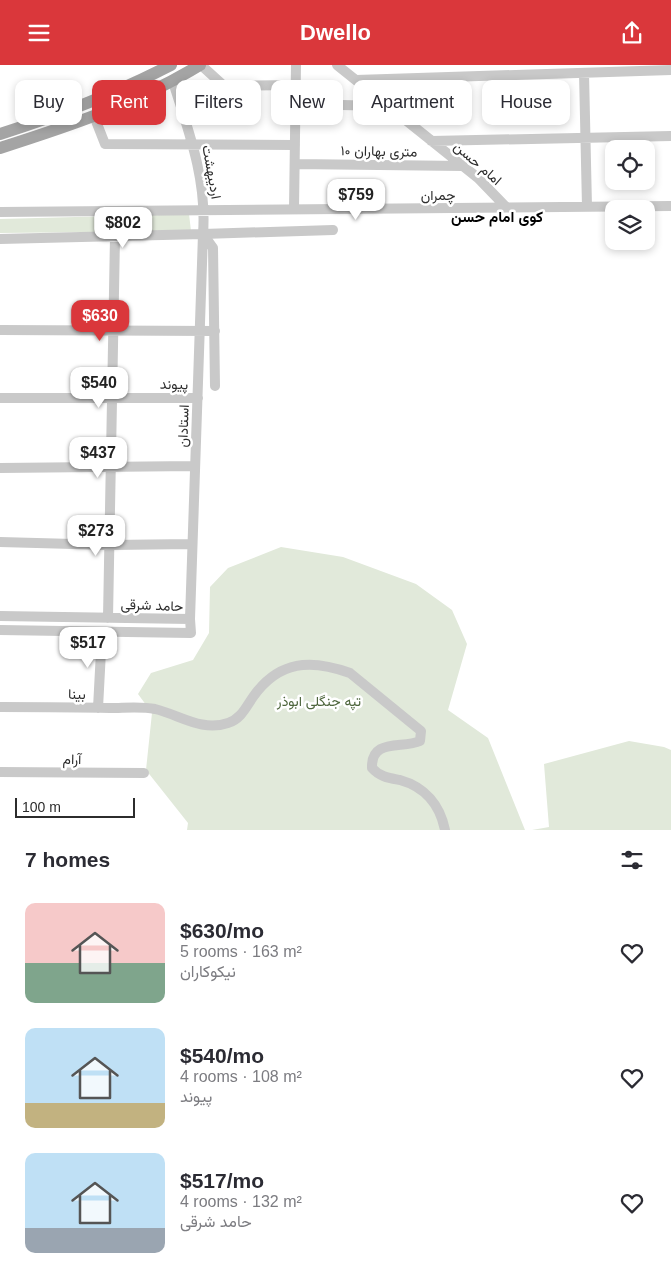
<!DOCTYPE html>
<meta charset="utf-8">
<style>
:root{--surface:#fff;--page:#f2f2f3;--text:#2b2b33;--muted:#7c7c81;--accent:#da373b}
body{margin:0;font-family:Helvetica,Vazirmatn,sans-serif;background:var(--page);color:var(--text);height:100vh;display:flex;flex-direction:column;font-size:19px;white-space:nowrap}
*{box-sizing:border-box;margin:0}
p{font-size:16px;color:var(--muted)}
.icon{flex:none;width:28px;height:28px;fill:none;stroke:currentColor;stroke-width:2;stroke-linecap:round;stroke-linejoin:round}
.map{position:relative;height:765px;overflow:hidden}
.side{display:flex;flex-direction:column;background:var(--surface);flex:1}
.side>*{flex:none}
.hud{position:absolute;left:15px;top:15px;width:641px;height:45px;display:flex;gap:10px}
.controls{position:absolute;left:605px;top:75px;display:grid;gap:10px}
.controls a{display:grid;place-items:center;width:50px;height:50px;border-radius:10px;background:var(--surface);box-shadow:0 2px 8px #0003;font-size:25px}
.scale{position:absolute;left:15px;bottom:12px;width:120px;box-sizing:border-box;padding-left:5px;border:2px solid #2c2c2c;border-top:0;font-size:14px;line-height:18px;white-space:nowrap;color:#2c2c2c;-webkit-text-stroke:4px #fff;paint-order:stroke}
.price{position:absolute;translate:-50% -42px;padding:0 11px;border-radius:10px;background:#fff;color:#222;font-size:16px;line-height:32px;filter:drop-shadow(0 1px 2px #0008)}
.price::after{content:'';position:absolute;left:50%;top:30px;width:15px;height:11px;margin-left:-8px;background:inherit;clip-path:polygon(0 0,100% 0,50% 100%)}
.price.current{background:var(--accent);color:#fff}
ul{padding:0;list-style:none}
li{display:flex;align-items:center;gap:15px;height:125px;padding:0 25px}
li span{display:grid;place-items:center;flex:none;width:140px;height:100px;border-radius:10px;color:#555}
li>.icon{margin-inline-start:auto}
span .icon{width:60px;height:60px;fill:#fffc;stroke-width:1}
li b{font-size:21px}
h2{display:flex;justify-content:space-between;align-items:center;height:60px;padding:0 25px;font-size:21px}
.pill{padding:0 18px;border-radius:10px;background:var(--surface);box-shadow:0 2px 8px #0003;font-size:18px;line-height:45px}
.pill.current{background:var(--accent);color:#fff}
header{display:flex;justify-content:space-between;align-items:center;height:65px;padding:0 25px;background:var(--accent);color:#fff;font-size:22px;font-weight:700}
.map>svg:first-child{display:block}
.green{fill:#e1e9da}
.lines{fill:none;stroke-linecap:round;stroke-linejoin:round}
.minor{stroke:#c9c9c9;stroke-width:10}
.major{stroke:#a4a4a4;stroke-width:12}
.labels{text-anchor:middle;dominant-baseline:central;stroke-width:5;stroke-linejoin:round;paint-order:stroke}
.street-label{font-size:14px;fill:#2c2c2c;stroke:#fff}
.park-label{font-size:14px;fill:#4d653c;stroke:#fff}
.neighbourhood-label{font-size:15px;font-weight:bold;fill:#000;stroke:#fff}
</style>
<header><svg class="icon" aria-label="menu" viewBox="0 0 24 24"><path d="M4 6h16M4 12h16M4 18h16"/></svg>Dwello<svg class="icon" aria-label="share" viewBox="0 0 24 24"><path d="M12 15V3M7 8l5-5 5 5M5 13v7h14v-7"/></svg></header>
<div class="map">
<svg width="671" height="765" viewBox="0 0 671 765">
<rect width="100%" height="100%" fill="#fff"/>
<path class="green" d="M189,149l2,17 -191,2v-14z
M281,482l62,10 73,27 36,26 15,34 -19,66 40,28 37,92h-338l1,-7 -42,-53 6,-57 -14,-19 13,-21 42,-13 16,-27 1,-46 18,-19z
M629,676l35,6 7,3v80h-139l17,-3 -5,-63z"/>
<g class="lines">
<path class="minor" d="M201,0l23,21 72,-1
M337,0l141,113 28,29
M584,8l3,134
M356,15l315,-10
M295,39l92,2
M94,51l11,28 190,1
M431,76l240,-5
M295,99l168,2
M294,144l2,-144
M0,147l671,-6
M203,169l10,14 2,138
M203,169l130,-4
M0,174l203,-5c4,-54 -14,-102 -30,-152
M0,265l215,1
M0,333h198
M0,403l195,-2
M0,477l110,3 82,-1
M0,551l190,3
M108,553l7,-381
M0,565l191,3 -1,-14 13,-385
M0,642c37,0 73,0 110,1 14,0 31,-2 45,1 25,6 47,23 73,14 13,-4 18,-16 25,-26 26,-37 58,-38 97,-24l71,58 -1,10c-18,8 -49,-3 -48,27 8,9 17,10 28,12 25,7 40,25 45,50
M98,643l4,-76
M0,707l144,1"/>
<path class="major" d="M0,69c60,-19 115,-40 171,-69
M0,83c69,-22 138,-45 200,-83"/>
</g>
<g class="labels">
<g class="street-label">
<text transform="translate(379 86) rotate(1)">۱۰ متری بهاران</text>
<text transform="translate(478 98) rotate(41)">امام حسن</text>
<text transform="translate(212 107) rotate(80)">اردیبهشت</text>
<text x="438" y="130">چمران</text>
<text transform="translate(174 319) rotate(1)">پیوند</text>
<text transform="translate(183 361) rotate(-88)">استادان</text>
<text transform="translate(152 540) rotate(2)">حامد شرقی</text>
<text transform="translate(77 629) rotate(1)">بینا</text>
<text transform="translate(72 694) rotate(1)">آرام</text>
</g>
<g class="park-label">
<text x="319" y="636">تپه جنگلی ابوذر</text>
</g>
<g class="neighbourhood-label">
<text x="497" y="151">کوی امام حسن</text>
</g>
</g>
</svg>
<div class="controls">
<a><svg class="icon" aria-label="locate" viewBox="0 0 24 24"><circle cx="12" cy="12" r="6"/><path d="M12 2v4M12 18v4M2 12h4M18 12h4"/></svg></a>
<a><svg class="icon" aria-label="layers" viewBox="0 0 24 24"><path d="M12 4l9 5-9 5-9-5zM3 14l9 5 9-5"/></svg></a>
</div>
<div class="scale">100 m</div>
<b class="price" style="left:356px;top:156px">$759</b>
<b class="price" style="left:123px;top:184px">$802</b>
<b class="price current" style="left:100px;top:277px">$630</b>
<b class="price" style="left:99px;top:344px">$540</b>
<b class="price" style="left:98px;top:414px">$437</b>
<b class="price" style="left:96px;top:492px">$273</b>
<b class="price" style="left:88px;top:604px">$517</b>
<div class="hud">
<a class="pill">Buy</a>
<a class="pill current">Rent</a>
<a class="pill">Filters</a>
<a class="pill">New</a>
<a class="pill">Apartment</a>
<a class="pill">House</a>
</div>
</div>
<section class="side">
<h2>7 homes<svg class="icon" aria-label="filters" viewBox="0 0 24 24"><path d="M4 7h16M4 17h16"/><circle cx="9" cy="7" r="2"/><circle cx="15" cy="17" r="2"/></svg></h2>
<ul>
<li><span style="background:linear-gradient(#f6c9c9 60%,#7fa58c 0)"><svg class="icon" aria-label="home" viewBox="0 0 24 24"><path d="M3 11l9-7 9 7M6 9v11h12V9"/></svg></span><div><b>$630/mo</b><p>5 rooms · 163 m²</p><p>نیکوکاران</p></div><svg class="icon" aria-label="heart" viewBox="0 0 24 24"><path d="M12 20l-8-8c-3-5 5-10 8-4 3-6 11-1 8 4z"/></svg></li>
<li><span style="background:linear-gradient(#bfe0f5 75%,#c2b280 0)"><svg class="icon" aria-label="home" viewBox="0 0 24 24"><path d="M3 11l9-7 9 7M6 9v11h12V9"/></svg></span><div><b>$540/mo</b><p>4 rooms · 108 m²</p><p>پیوند</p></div><svg class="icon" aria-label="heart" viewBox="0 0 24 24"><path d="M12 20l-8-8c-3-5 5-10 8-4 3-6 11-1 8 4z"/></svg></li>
<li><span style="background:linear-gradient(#bfe0f5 75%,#9aa5b1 0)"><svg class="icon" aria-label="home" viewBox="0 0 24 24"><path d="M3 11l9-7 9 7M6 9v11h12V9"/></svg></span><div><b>$517/mo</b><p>4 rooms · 132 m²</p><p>حامد شرقی</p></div><svg class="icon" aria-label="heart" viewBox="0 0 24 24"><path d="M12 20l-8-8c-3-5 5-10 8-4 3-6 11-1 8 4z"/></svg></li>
</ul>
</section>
